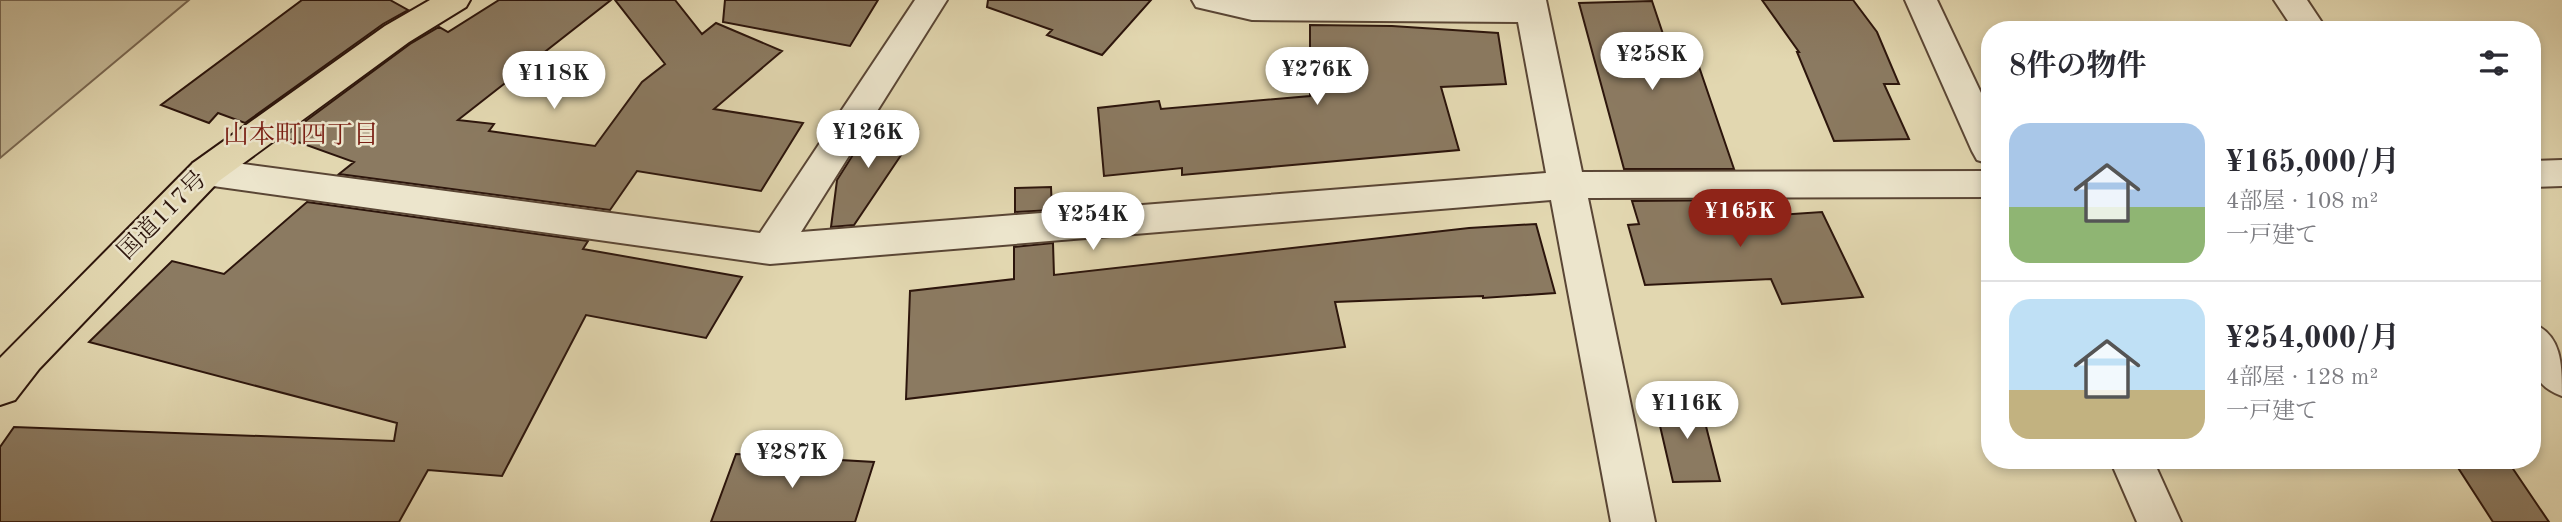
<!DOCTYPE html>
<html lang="ja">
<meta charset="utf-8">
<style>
:root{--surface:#fff;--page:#f7f7f7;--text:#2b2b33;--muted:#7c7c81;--line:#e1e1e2;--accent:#8f2418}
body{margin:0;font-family:"Old Standard TT","Noto Serif JP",serif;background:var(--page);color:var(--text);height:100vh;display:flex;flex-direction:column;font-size:26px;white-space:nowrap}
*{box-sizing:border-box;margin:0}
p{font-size:23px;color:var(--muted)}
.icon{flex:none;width:38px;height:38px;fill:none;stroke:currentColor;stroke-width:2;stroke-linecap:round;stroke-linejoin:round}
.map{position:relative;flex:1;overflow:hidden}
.side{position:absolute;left:1981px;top:21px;width:560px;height:448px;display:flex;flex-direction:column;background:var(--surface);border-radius:28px;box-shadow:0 4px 10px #0003}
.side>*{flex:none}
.price{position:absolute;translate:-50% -60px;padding:0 16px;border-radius:24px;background:#fff;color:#222;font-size:23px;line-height:46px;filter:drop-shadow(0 2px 4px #0008)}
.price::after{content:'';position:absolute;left:50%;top:42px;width:21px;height:16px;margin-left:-10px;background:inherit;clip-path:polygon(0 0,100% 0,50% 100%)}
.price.selected{background:var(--accent);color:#fff}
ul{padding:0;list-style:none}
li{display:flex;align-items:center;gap:21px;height:175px;padding:0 28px}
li+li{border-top:2px solid var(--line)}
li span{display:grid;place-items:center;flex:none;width:196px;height:140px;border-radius:21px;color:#555}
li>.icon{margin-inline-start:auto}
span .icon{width:84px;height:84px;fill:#fffc;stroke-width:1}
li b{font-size:30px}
h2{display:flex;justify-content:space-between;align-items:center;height:84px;padding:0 28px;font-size:30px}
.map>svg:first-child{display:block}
.green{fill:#c3b694;stroke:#786650;stroke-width:2}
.building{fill:#8b7a61;stroke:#2c150c;stroke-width:2}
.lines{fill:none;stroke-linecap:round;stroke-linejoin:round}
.minor-casing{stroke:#5a4635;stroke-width:4}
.trunk-casing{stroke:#2c150c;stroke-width:4}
.minor{fill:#ece5cc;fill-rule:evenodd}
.trunk{fill:#e2d7b0;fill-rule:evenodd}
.labels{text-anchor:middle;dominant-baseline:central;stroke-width:5;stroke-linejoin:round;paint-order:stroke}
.street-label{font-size:24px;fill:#2c150c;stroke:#ece5cc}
.neighbourhood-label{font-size:26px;fill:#7a1f14;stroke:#ece5cc}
</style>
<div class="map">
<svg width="2562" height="522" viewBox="0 0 2562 522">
<rect width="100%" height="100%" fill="#e2d7b0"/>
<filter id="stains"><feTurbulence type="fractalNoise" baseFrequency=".00286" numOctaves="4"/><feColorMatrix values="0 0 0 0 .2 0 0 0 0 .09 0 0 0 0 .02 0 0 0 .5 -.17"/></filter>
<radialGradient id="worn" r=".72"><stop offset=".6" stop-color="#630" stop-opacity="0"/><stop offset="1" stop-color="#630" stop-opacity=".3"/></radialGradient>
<path class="green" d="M0,0h189l-189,158z"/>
<path class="building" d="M302,0h88l18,10 -25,14 -138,99 -27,-10 -9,10 -48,-18z
M499,0h112l-153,120 36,4 -5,7 106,15 47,-64 23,-18 -50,-64h60l27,34 14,-11 66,28 -68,58 89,14 -42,68 -124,-20 -27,39 -271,-36 15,-12 -70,-25 126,-93 29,-17 9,5z
M725,0h153l-28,46 -127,-24z
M988,0h163l-49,55 -55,-20 5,-5 -65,-23z
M1762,0h91l24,32 22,52h-15l25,55 -75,2 -37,-89h2z
M1652,1l18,54h25l39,114h-110l-45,-166z
M1310,25l82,1 106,7 8,51 -65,3 18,63 -277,25v-7l-78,8 -6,-68 61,-7 2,8 149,-13z
M875,120l43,10 -64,95 -23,2 6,-47z
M1051,187l1,23 -37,2v-24z
M1745,200l6,17 71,-5 41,85 -81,7 -11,-25 -126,6 -17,-60 11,-1 -7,-23z
M307,202l281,39 -5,8 159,28 -36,61 -120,-23 -84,161 -74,-6 -29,52h-399v-75l14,-20 380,14 3,-18 -308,-81 83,-81 52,13z
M1536,224l19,69 -72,5v-2l-148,6 10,45 -439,52 4,-108 104,-12v-32l39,-4 1,32 415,-47z
M1699,399l21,82 -47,1 -19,-82z
M736,454l138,8 -19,60h-144z
M2453,460h54l42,62h-56z"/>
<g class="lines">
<defs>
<path id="minor" d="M915,0h32l-146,232 745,-59 -28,-151 -266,-2 -56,-13 -4,-7h354l36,172 408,-1v26l-402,1 67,324h-44l-60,-322 -781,64 -564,-79 -13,-4 -5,-9 5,-9 13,-4 554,74z
M1905,0h32l53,112v52l-13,-4 -5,-9z
M2274,0h33l20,30h-33z
M2562,160v26l-30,1v-26z
M2532,323c30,12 30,41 30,73 -37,-13 -30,-41 -30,-73z
M2110,460h43l28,62h-44z"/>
<path id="trunk" d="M430,0h40l-4,7 -57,35 -190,139 -180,188 -24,31 -15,5v-47l193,-195 192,-137z"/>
</defs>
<use href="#minor" class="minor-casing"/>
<use href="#trunk" class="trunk-casing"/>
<use href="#minor" class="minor"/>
<use href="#trunk" class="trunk"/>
</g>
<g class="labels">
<g class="street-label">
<text transform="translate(163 216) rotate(-45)">国道117号</text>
</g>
<g class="neighbourhood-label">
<text x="301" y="136">山本町四丁目</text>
</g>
</g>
<rect width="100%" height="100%" filter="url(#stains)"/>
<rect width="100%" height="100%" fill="url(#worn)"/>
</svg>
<b class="price" style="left:1652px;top:92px">¥258K</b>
<b class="price" style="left:1317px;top:107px">¥276K</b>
<b class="price" style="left:554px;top:111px">¥118K</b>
<b class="price" style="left:868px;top:170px">¥126K</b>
<b class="price selected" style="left:1740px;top:249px">¥165K</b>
<b class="price" style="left:1093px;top:252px">¥254K</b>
<b class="price" style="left:1687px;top:441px">¥116K</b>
<b class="price" style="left:792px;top:490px">¥287K</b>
<section class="side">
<h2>8件の物件<svg class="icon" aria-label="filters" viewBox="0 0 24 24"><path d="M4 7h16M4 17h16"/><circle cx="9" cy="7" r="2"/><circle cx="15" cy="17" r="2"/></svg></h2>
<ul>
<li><span style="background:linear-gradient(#a9c7e8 60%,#8fb573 0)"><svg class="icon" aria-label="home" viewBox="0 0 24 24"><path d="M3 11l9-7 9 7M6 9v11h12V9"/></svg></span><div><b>¥165,000/月</b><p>4部屋 · 108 m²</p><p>一戸建て</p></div></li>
<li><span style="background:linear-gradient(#bfe0f5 65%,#c2b280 0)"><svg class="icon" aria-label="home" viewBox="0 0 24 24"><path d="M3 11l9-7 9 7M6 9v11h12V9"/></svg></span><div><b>¥254,000/月</b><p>4部屋 · 128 m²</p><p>一戸建て</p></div></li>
</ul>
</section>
</div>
